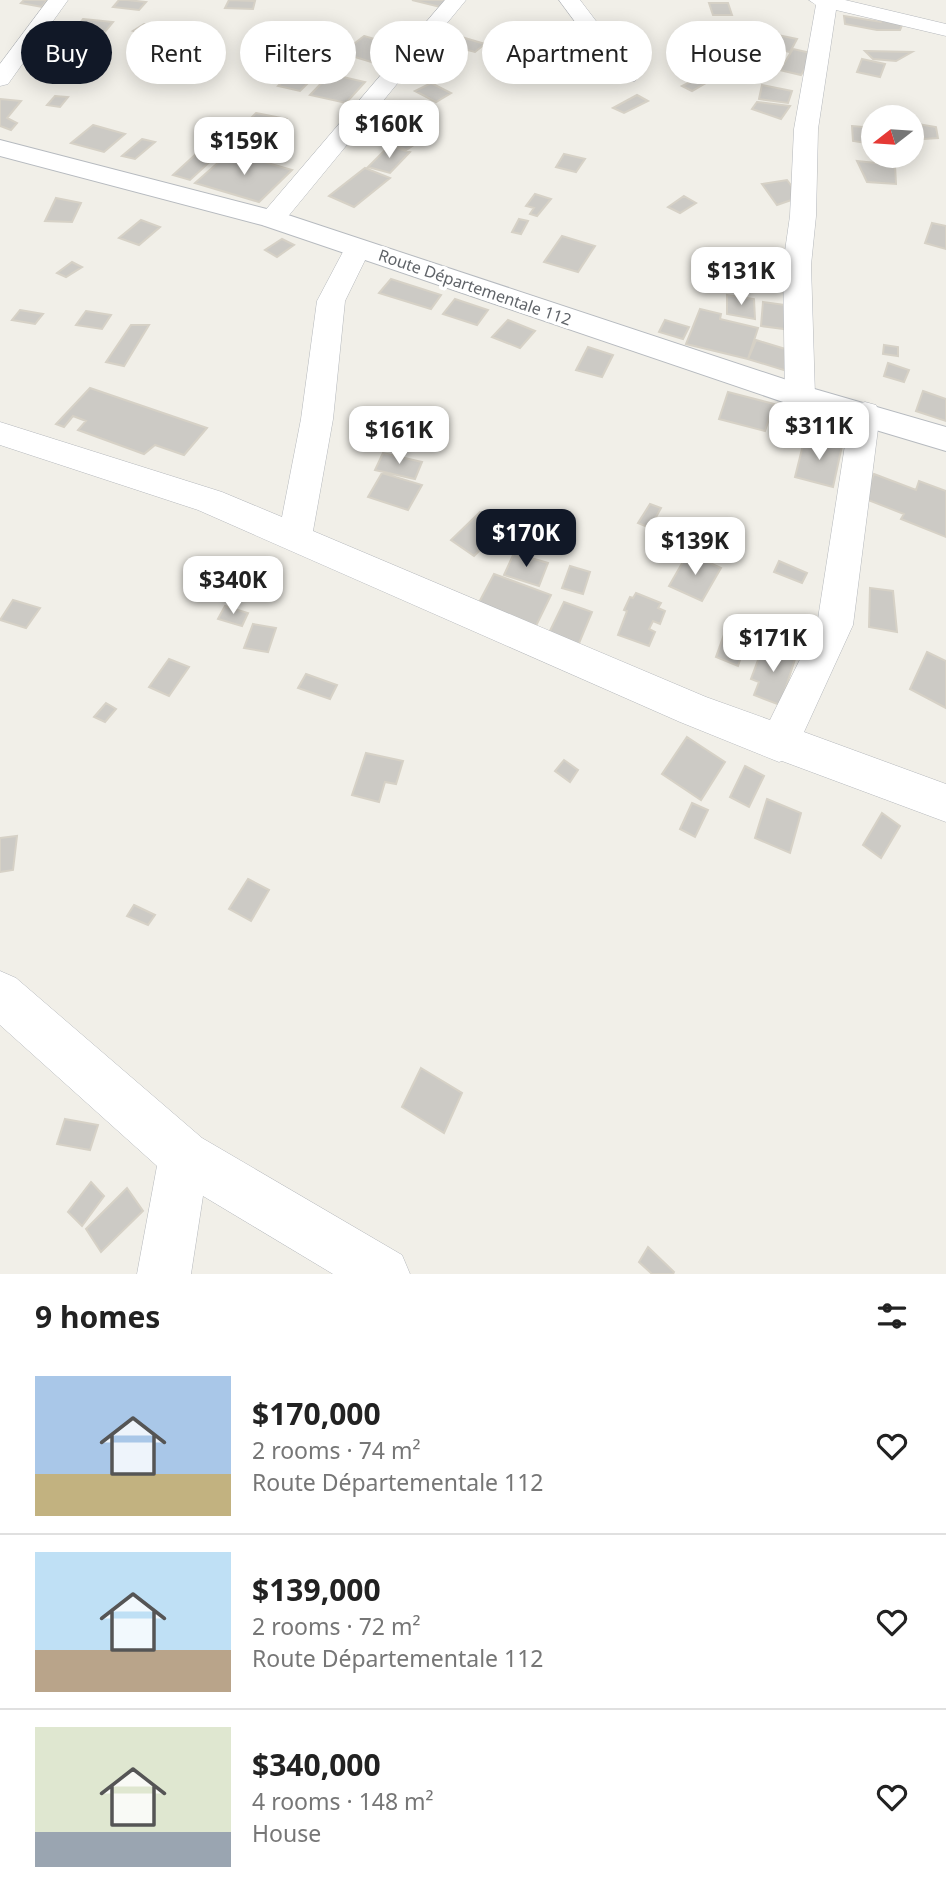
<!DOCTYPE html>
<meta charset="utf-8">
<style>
:root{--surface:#fff;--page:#f6f6f6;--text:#222;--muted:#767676;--line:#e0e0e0;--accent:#111827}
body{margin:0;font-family:"Noto Sans",sans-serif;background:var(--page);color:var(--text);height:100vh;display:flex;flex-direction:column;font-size:26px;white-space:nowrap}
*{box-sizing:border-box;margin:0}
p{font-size:23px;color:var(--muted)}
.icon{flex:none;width:38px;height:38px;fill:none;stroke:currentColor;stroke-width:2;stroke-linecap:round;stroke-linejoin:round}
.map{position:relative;height:1274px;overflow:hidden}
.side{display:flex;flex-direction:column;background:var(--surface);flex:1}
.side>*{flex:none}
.banner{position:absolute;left:21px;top:21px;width:905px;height:63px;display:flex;gap:14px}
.needle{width:46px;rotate:253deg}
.controls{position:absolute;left:861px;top:105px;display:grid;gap:14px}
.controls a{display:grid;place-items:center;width:63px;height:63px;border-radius:50%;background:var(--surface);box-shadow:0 4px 18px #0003;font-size:35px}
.price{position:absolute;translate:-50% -60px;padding:0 16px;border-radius:14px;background:#fff;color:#222;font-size:23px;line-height:46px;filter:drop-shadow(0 2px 4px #0008)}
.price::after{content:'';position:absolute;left:50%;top:42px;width:21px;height:16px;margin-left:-10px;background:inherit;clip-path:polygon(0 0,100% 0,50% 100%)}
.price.on{background:var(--accent);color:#fff}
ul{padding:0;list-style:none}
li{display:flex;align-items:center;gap:21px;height:175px;padding:0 35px}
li+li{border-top:2px solid var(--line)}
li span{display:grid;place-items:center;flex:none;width:196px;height:140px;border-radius:0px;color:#555}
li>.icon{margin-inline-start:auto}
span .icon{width:84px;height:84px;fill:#fffc;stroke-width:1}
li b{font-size:30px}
h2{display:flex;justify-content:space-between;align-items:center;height:84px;padding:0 35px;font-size:30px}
.tag{padding:0 24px;border-radius:32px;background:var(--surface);box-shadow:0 4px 18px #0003;font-size:24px;line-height:63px}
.tag.on{background:var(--accent);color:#fff}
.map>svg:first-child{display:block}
.building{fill:#cccac5;stroke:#d6d1c6;stroke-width:2}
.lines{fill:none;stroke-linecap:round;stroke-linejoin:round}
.minor-casing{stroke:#b5b8bc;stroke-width:1}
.secondary-casing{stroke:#b6babf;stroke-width:2}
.minor{fill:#fff;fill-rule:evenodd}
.secondary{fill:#fff;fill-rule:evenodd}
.labels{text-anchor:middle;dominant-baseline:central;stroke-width:7;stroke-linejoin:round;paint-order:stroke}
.far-street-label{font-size:16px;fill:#5f6368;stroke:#fff}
</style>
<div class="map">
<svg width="946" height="1274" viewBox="0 0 946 1274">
<rect width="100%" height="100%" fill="#f1efe8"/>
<path class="building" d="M24,0h23l-5,7 -21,-4z
M119,0h8l19,2 -7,8 -26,-3z
M229,0l26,1 -2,8 -28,-1z
M412,0h35l-7,7z
M709,3h19l4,12h-19z
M844,16l37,6 4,-3 18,4 -3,7h-23l-32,-6z
M83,19l30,3 -9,11 -29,-3z
M144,24l20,6 -10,7 -21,-6z
M743,28l54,11 -7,13 -18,-4 4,-4 -38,-7z
M285,34l18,2 -10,16 -18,-2z
M364,36l38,11 -21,18 -39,-12z
M458,36l27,8 -10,8 -27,-7z
M192,40l11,4 -18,10 -11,-4z
M793,49l22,5 -14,21 -21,-5z
M865,51l47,1 -16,9 -23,-2z
M695,54l7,8 -22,3 -6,-8z
M862,59l23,5 -5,13 -23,-5z
M82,62l27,2 -7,8 -26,-3z
M300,66l21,4 -9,9 -21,-4z
M330,74l35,8 -19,21 -36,-8z
M287,77l22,5 -9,9 -22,-5z
M696,79l10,4 -14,8 -10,-5z
M431,83l20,10 -15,9 -21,-11z
M762,85l30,6 -4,12 -29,-4z
M637,95l11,6 -24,12 -11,-5z
M55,96l13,1 -8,10 -13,-2z
M0,99l21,2 -14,17 10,5 -6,7 -11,-4z
M757,102l33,4 -9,13 -29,-10z
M385,111l18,5 -10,10 -26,-8 4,-5 9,3z
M256,113l30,6 -8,9 -31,-6z
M918,124l18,3 2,11 -14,1z
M93,125l32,9 -21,18 -33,-9z
M852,126l21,2v16l-20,-3z
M402,136l15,7 -11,7 -15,-7z
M142,139l13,3 -20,17 -13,-3z
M209,142l17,5 -36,33 -17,-5z
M389,146l21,6 -20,21 -22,-6z
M230,152l62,18 -33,32 -64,-19z
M564,154l21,5 -9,13 -20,-5z
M857,161l38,4 1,19 -29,-2z
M365,168l25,10 -36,29 -25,-11z
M787,180l13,17 -23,8 -15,-21z
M535,194l16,5 -14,17 -7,-2 4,-6 -8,-2z
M684,196l12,7 -16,10 -12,-6z
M56,198l25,5 -9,19 -27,-1z
M519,219l9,2 -7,13 -9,-2z
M141,220l19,7 -21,18 -20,-7z
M932,223l14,3v23l-21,-6z
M562,236l33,10 -17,26 -34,-10z
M282,239l12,6 -17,12 -12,-7z
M72,262l10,5 -16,10 -9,-4z
M391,279l50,16 -10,14 -52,-16z
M727,295l27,4 1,20 -28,-5z
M455,299l33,11 -11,15 -34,-11z
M763,302l30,4 -1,24 -31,-4z
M700,309l21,5 -1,5 38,9 -10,31 -62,-15z
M20,310l23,4 -8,10 -23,-4z
M86,311l25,4 -9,14 -26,-4z
M508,320l27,11 -15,17 -28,-11z
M665,320l24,7 -6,12 -24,-7z
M131,325h18l-25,41 -18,-4z
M756,340l39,12 -8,19 -39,-12z
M884,345l14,2v9l-15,-2z
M588,347l25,8 -11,22 -26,-7z
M888,363l21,7 -5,12 -20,-6z
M90,388l117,40 -23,27 -29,-10 -11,9 -66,-24 8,-9 -13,-5 -9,11 -8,-3z
M923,391l23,8v22l-30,-10z
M728,392l46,12 -9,27 -46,-12z
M805,437l37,9 -9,41 -38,-10z
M383,453l39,9 -7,17 -40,-9z
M382,473l40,12 -14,25 -40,-13z
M874,474l42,16 3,-9 27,10v46l-45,-18 3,-5 -41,-16z
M650,504l11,4 -11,20 -12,-5z
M480,512l24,15 -30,29 -23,-16z
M660,524l24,4 -2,31 -25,-4z
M514,553l34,10 -9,23 -35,-11z
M688,553l33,15 -19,33 -33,-15z
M779,561l28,12 -5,10 -28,-11z
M570,566l20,6 -7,22 -21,-6z
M494,574l57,21 -18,37 -58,-22z
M870,588l23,3 4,41 -28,-5z
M636,593l25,10 -3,5 7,3 -5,13 -7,-3 -4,8 6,3 -6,14 -31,-11 9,-24 -3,-1 6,-13 3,1z
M13,600l27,8 -14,20 -26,-8z
M564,602l28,10 -15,36 -30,-11z
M225,606l23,7 -6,13 -24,-7z
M253,624l23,4 -8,24 -24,-4z
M726,629l22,8 -10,29 -22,-9z
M764,644l32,12 -16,49 -26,-10 5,-13 -8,-3z
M927,652l19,9v47l-36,-19z
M169,659l20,8 -20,29 -20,-9z
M306,674l31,11 -7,14 -32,-11z
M106,703l10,6 -11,13 -11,-5z
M687,737l38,25 -24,38 -39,-26z
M366,753l37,8 -7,23 -11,-2 -6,20 -27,-7z
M564,760l14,10 -8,12 -15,-11z
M745,766l19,10 -15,31 -19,-10z
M767,799l34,14 -11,40 -35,-15z
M692,803l16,7 -13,27 -15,-8z
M882,813l18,13 -19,32 -18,-13z
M17,836l-4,34 -13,2v-34z
M248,879l21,11 -18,31 -22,-12z
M134,905l21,10 -7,10 -21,-9z
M421,1068l41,25 -18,40 -42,-26z
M65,1119l33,6 -8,25 -33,-6z
M91,1182l13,14 -22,30 -14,-14z
M127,1188l16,23 -42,41 -15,-23z
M648,1247l26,25 -1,2h-21l-13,-12z"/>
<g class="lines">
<defs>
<path id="minor" d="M48,0h20l-60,84 -8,2v-22z
M445,0h21l-185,225 -9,2 -9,-2 -4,-6 4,-6z
M559,0h21l58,76 -3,5h-16z
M809,0h36l101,24v12l-110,-26 -18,119 -2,87 -5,49 4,131 -4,8 -11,3 -11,-3 -4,-8 -2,-131 7,-49 4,-87 22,-124z
M358,240l9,2 4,6 -26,53 -12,118 -20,112 393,166 64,23 47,-95 33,-212 4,-8 11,-3 11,3 4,8 -27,212 -49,107 142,52v38l-164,-61 -3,1 -99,-40 -482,-212 -198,-65v-23l222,70 60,25 19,-98 16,-118 28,-53 4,-6z
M0,971l16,7 186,160 200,117 8,19h-77l-130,-78 -12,78h-54l20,-108 -157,-141z"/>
<path id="secondary" d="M0,140l282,73 529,175 135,39v24l-157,-47 -527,-179 -262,-69z"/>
</defs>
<use href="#minor" class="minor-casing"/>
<use href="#secondary" class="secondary-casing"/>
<use href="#minor" class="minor"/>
<use href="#secondary" class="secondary"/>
</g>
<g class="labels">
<g class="far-street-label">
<text transform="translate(475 287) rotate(19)">Route Départementale 112</text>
</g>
</g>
</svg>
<div class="controls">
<a><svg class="needle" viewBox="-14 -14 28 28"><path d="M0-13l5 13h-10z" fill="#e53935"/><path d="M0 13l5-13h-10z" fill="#767676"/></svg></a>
</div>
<b class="price" style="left:389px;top:160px">$160K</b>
<b class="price" style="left:244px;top:177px">$159K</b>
<b class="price" style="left:741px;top:307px">$131K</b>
<b class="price" style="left:819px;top:462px">$311K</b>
<b class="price" style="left:399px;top:466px">$161K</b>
<b class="price on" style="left:526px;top:569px">$170K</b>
<b class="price" style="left:695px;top:577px">$139K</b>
<b class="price" style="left:233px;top:616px">$340K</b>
<b class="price" style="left:773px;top:674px">$171K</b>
<div class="banner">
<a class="tag on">Buy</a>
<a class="tag">Rent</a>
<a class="tag">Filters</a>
<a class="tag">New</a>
<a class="tag">Apartment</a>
<a class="tag">House</a>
</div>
</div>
<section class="side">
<h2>9 homes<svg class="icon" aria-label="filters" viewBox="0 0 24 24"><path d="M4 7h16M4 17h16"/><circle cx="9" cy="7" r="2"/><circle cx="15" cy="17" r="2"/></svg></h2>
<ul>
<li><span style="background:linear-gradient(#a9c7e8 70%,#c2b280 0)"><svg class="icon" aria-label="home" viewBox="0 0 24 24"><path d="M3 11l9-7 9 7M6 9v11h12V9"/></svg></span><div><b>$170,000</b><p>2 rooms · 74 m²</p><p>Route Départementale 112</p></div><svg class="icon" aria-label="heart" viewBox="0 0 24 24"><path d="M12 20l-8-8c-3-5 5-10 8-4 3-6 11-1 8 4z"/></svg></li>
<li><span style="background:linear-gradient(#bfe0f5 70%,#b9a48a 0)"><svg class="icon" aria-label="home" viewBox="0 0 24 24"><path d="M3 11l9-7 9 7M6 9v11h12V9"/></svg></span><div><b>$139,000</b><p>2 rooms · 72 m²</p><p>Route Départementale 112</p></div><svg class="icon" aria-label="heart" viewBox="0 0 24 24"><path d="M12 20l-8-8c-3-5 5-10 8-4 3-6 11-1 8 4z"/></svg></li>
<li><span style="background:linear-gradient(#dfe7d0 75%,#9aa5b1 0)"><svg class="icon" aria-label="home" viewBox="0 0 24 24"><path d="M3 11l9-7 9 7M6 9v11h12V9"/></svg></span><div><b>$340,000</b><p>4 rooms · 148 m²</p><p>House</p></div><svg class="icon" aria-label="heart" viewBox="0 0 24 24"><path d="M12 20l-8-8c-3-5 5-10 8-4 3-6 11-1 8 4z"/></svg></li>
</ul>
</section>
